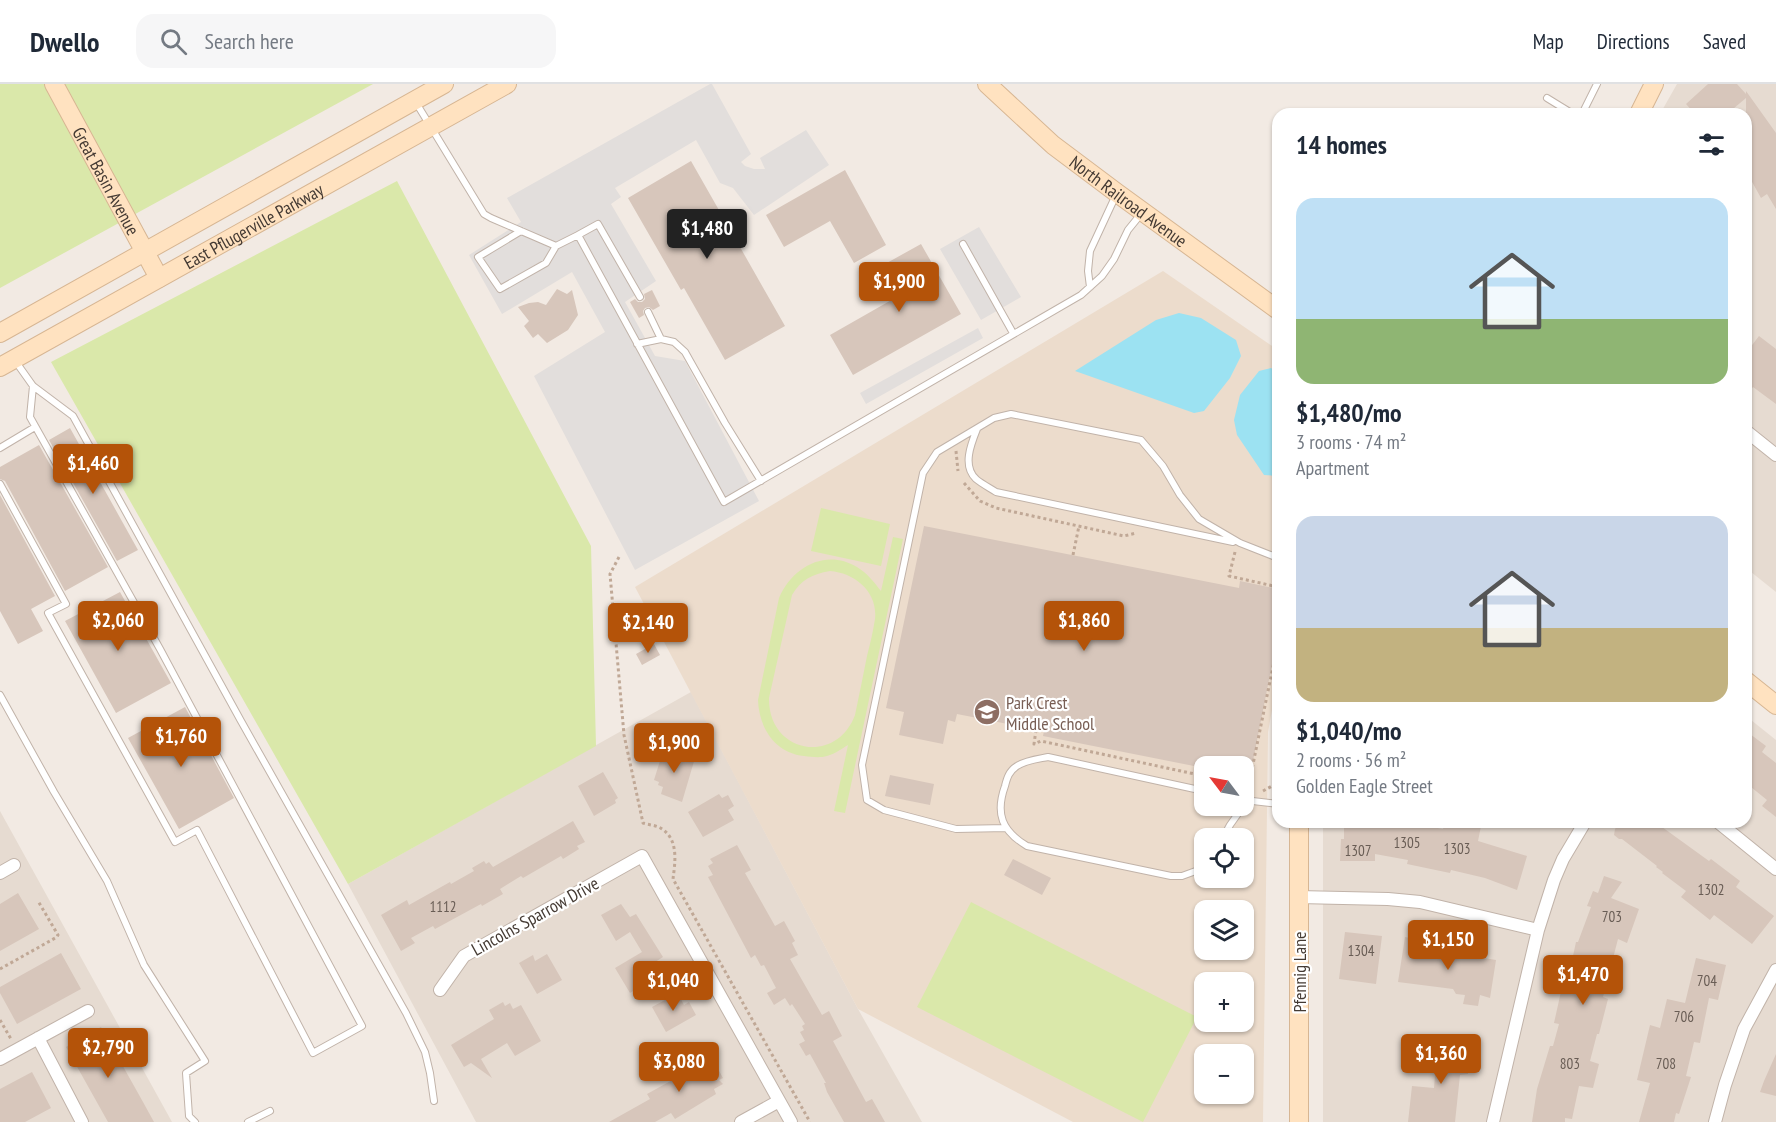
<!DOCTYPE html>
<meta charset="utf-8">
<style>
:root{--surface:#fff;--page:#f6f6f7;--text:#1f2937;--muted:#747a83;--line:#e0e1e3;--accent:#b45309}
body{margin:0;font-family:"PT Sans Narrow",sans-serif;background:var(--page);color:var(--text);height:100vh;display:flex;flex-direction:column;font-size:22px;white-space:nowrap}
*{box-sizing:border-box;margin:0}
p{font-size:20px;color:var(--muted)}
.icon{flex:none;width:33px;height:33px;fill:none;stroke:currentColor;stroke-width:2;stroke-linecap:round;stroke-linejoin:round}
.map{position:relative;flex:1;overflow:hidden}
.panel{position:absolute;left:1272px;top:24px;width:480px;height:720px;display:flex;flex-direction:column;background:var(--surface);border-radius:18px;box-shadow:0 2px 4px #0004}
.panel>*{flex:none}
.needle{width:39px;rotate:302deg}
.controls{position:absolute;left:1194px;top:672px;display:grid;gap:12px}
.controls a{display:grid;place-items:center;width:60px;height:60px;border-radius:12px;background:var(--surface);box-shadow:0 2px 4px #0004;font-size:30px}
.price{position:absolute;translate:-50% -51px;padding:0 14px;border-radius:6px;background:var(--accent);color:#fff;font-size:20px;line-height:39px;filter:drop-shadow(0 2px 3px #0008)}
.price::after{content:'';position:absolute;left:50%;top:36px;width:18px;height:14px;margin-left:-9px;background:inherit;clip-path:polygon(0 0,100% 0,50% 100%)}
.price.selected{background:#222;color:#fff}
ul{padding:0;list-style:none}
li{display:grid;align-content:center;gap:12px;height:318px;padding:0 24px}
li span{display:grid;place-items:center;height:186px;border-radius:18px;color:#555}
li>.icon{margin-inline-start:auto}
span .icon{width:108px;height:108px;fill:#fffc;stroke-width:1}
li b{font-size:26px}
h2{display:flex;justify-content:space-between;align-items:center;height:72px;padding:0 24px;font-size:26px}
header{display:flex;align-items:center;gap:36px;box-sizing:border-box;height:84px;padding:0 30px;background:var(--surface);border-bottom:2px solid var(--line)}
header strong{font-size:28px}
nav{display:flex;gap:33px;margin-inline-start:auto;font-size:21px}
.search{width:420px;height:54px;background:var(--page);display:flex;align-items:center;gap:15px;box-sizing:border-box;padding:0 21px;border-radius:18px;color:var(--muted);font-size:22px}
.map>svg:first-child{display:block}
.residential{fill:#e6dbd1}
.education{fill:#ecdccc;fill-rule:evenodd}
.green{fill:#dae8aa;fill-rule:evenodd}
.parking{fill:#e2dedc}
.water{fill:#9ce2f2}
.building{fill:#d7c6bb}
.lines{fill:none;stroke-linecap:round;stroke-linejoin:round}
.lane-casing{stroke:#c1b3a9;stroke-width:8}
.street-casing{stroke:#c1b3a9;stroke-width:14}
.secondary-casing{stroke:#d7b693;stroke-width:20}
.path{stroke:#c0a896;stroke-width:3;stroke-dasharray:3 3;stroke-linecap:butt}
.lane{stroke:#fff;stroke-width:6}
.street{stroke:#fff;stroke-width:12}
.secondary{stroke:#ffe2c0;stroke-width:18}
.labels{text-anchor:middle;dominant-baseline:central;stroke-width:4.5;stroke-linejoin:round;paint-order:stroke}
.number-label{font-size:15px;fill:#695d55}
.street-label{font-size:18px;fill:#443a33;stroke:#fff}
.education-label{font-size:18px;fill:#785e54;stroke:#fff;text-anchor:start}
</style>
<header>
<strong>Dwello</strong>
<div class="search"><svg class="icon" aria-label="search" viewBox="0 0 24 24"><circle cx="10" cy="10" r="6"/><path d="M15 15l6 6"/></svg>Search here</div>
<nav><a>Map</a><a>Directions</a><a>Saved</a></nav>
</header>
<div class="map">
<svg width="1776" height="1038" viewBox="0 0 1776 1038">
<rect width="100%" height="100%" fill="#f2eae3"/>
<path class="residential" d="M1677,0h99v508l-30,-24v-454h-86z
M691,608l167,317 64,113h-446l-128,-238z
M1746,632l30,24v382h-453v-300h423z
M0,727l172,311h-172z"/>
<path class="education" d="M1163,187l115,79v327l-10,55 -5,390h-190l-215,-113 -223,-422zM1204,682h40v40h-40zM1204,754h40v40h-40zM1204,826h40v40h-40zM1204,898h40v40h-40zM1204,970h40v40h-40z"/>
<path class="green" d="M0,0h373l-373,204z
M397,97l194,365 5,200 -248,138 -297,-522z
M821,424l69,16 -9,42 -70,-15z
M893,453l10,2 -58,274 -11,-2 14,-66c-7,4 -13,9 -21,11 -7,2 -15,1 -23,0 -29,-3 -45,-28 -46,-56l21,-102c13,-31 47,-50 78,-31 10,6 17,15 24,24zM830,487c25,2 48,21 45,48 -2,13 -5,25 -8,37 -4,20 -8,40 -12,59 -19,51 -87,38 -86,-17l23,-103c9,-15 20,-21 38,-24z
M971,818l226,115 -54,105 -226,-115z"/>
<path class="parking" d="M710,0h2l39,70 -10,8 4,4 9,3h11l-5,-11 46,-28 23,35 -75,50 -21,-27 -13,-5 -24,-43 -81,48 6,9 -10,7 45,77 -31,21 30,54 30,5 74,140 -124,69 -101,-194 71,-44 -33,-60 -70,42 -33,-59 52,-33 -14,-24z
M979,143l42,70 -40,23 -41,-71z
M978,244l5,10 -117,66 -6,-11z"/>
<path class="water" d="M1179,229l22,5 35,22 5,16 -11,22 -26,33 -10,2 -119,-42 81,-51z
M1271,284l7,5v103l-14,-1 -27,-40 -3,-15 6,-25 19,-24z"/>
<path class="building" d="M1708,0h29l9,10v-3l30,42v76l-9,-15 -6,4 -15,-27v-73l-19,16h-32l-9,-10z
M691,77l94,165 -60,34 -41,-72 -3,2 -53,-92z
M845,86l41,75 -32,18 -24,-42 -46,26 -18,-32z
M921,160l40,70 -108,61 -23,-40 72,-41 -17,-30z
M557,205l10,5 5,-4 6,25 -10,15 -21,13 -9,-9 -5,4 -9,-12 5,-5 -11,-14 11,-4 9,-1 8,3z
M652,206l8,16 -7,4 -4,-3 -4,1 -2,3 1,4 -5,3 -9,-16 5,-3 3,3h4l3,-3 -1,-5z
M1759,252l17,13v55l-23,-17 -7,9v-43z
M70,344l68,122 -21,11 -68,-121z
M39,361l69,122 -43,24 -60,-110 -5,-2v-12z
M0,411l55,101 -24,13 12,22 -25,13 -18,-33z
M924,442l315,62 1,-7 38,8v45l-26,132h-48v2l-161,-32 1,-5 -87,-17 -2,8 -7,-2 -5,24 -44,-9 5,-23 -18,-4z
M120,508l51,91 -55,30 -51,-92z
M654,560l6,11 -18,10 -6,-11z
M185,623l49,91 -55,31 -51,-91z
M1746,647l20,15 -4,6 14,11v54l-14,-11 5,-6 -21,-17z
M664,664l31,10 -13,44 -21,-8 2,-7 -5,-2 1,-3 -5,-2z
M603,688l15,26 -3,2 1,3 -22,13 -16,-30z
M890,691l44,9 -4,21 -45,-9z
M719,710l3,4 6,-3 6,11 -6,4 6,10 -31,17 -15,-25z
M573,737l12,21 -8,4 2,3 -16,10 -2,-3 -38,22 -2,-2 -21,13 3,5 -21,12 -1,-2 -46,25 -2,-3 -22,12 4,5 -14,8 -20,-36 26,-15 2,5 41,-23 1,2 23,-13 -2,-3 12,-7 2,3 3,-2 4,5z
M1354,738h50l39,7 2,-7h16l20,4 -3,15 49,15 -10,34 -32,-12 -34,-8 -1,3 -43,-9 1,-4 -33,-6v7h-35l1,-22h3v-12h10z
M1620,738h46l-4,5 47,34 2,-2 29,22 -4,6 38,29 -22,28 -38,-29 -4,5 -29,-23 5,-6 -24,-18 1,-1 -7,-5 1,-1 -35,-27h-3l-5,-4 1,-6z
M737,761l14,25 -6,3 30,53 9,-5 11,20 -3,2 6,12 -8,4 32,56 7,-4 13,25 -9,5 33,61 6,-3 13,23h-41l-17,-30 -3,-9h2l-16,-29 -4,2 -7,-12 6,-3 -5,-9 4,-2 -2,-4 3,-2 -13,-20 -2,2 -5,-8 -11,7 -7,-12 9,-5 -12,-23 -3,1 -6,-11 -4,3 -43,-81 5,-2 -5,-9 5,-3 -3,-4z
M1013,775l38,19 -9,17 -38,-20z
M1604,792l18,6 -11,16 28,11 -12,34 -9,-4 -15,58 5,2 -9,35h-2l-7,27 9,3 -6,24 -14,-2 -7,33 -7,-1v4h-33l5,-33 13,-43h3l6,-22 -5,-1 8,-36 4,1 10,-46h2l13,-35 -4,-1 6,-15 5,2z
M18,809l21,36 -39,22v-47z
M621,820l9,13 6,-3 27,43 -11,7 5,8 -2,1 2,3 -27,17 -15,-25 27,-16 -12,-20 -14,9 -15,-26z
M1345,848l37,4 -6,48 -37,-5z
M1405,853l15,3 -1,11 34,5 1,-5 7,1v-3l18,4 -1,4 18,3 -6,38 -10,-3 -2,11 -15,-2 2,-9 -9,-1 -3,-5 -55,-7z
M61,869l20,36 -64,35 -17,-31v-6z
M547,870l15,26 -25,14 -18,-31 14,-8 2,6z
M1696,874l30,7 -8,35 -9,-2 -9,45 -6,-1 -8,34 5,1 -12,37 -3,-1 -2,9h-35l11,-39 -13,-3 13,-55 10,3 7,-29 18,4z
M678,909l6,12 5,-3 7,13 -30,17 -14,-25z
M503,918l2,4 5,-3 3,6 8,-4 20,36 -26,15 -8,-13 -26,16 11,19 -21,-15 -7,4 -13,-22 43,-26 -5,-9z
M101,943l42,75 11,20h-46l-42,-75z
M1439,956l30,2 -1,9h2l-2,23 -8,1 -5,47h-47l4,-36 22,2 2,-26h-5l1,-17 6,1z
M708,967l15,27 -4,2 4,4 -9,5 2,5 -41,25 -4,-6 -16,9h-46l41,-23 -3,-5 40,-22 -4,-6z
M1776,970v42l-16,-4 4,-11z
M32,988l19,36 -26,14h-25v-33z"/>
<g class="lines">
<defs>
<path id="lane" d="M1547,14l26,16
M415,17l69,113 7,4 65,28 22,-11 146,267 357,-207 21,-19 12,-17 14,-29 13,-16
M1575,30l8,-2 14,-28
M521,147l-43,26 22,32 46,-26 10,-17
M578,151l20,-11 42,73
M963,160l50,89
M1090,203l-2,-16 2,-20 26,-56
M648,228l13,27 13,3 11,10 40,71 36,58
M637,260l24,-5
M16,278l17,24 40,30 168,305 165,292 19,39 5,21 4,28
M977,345c-6,15 -15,37 -1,50 6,5 14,9 20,13l237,50
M0,364l35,-21
M0,400l66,120 -18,9 127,229 22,-12 116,223 49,-27 -202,-377 -130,-232 3,-31
M0,611l54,97 53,89 37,84 61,96 -19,12 3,43 6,6
M1204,707l-156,-34c-10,2 -22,3 -31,9 -8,5 -10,12 -12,20 -10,28 -3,45 22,60l144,30h11l22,-8
M1244,716l34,4
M1006,744l-50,1 -72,-19 -17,-10 -5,-35 61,-292 14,-21 57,-34 17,-4 130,26 22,26 17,29 19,24 41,24 38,15
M1223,754l7,-13 17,-24
M248,1038l22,-11"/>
<path id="street" d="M1746,347l30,24
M1718,738l58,47
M0,789l14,-8
M1298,813l90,2 32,3 118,28
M440,906l24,-34 178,-100 149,266
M38,954l44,84
M0,975l88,-48
M741,1038l38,-21
M1493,1038l45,-192 16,-50 9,-21 22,-37
M1715,1038l10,-37 19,-56 32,-59"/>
<g id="secondary">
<path id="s1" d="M54,0l105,194"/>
<path id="s2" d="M987,0l66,61 64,48 161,117"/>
<path d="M1639,30l15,-30"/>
<path d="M0,249l444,-249"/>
<path id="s3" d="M0,283l507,-283"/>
<path d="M1746,597l30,24"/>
<path d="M1299,738v300"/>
</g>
</defs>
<use href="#lane" class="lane-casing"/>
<use href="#street" class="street-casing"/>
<use href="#secondary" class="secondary-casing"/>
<path class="path" d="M956,367l2,20
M964,399l16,18 16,7 128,28 12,-3
M1235,468l-6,24 49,11
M1073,471l6,-29
M619,473l-9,17 14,161 19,88c5,2 14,2 19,6 17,11 13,34 11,50l137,243
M1036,646l-2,14 7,-3 163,35
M1244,693l6,2 28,-137
M1263,707l9,-5
M0,885l57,-32 1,-2 -20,-34
M0,936l11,19"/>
<use href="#lane" class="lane"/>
<use href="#street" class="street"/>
<use href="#secondary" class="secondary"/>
</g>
<defs>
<symbol id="school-disc" viewBox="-11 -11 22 22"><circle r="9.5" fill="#8d6e63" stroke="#fff"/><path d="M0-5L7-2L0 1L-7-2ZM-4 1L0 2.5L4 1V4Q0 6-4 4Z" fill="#fff"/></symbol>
</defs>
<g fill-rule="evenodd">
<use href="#school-disc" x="972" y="613" width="30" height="30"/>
</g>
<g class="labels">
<g class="number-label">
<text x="1407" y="758">1305</text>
<text x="1457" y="764">1303</text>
<text x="1358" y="766">1307</text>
<text x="1711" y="805">1302</text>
<text x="443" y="822">1112</text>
<text x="1612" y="832">703</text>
<text x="1361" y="866">1304</text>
<text x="1707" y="896">704</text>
<text x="1684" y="932">706</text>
<text x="1570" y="979">803</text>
<text x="1666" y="979">708</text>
</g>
<g class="street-label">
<text stroke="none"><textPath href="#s1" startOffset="110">Great Basin Avenue</textPath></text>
<text stroke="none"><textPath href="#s2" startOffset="184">North Railroad Avenue</textPath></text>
<text stroke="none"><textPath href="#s3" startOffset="290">East Pflugerville Parkway</textPath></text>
<text transform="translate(535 832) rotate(-29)">Lincolns Sparrow Drive</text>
<text transform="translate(1299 888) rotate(-90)">Pfennig Lane</text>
</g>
<g class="education-label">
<text x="1006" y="618">Park Crest<tspan x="1006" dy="21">Middle School</tspan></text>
</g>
</g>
</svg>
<div class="controls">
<a><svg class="needle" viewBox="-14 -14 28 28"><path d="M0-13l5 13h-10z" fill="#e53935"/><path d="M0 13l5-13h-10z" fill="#747a83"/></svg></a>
<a><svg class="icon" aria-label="locate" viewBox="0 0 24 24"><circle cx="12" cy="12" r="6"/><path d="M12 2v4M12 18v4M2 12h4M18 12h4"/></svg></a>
<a><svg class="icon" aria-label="layers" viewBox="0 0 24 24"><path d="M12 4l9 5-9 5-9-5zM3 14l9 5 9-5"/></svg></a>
<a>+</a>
<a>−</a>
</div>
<b class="price selected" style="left:707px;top:176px">$1,480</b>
<b class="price" style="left:899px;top:229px">$1,900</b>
<b class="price" style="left:93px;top:411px">$1,460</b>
<b class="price" style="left:118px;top:568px">$2,060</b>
<b class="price" style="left:1084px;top:568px">$1,860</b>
<b class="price" style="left:648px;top:570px">$2,140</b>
<b class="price" style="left:181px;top:684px">$1,760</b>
<b class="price" style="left:674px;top:690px">$1,900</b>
<b class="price" style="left:1448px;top:887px">$1,150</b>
<b class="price" style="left:1583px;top:922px">$1,470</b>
<b class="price" style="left:673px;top:928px">$1,040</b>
<b class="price" style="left:108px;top:995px">$2,790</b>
<b class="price" style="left:1441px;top:1001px">$1,360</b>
<b class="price" style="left:679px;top:1009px">$3,080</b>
<section class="panel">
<h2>14 homes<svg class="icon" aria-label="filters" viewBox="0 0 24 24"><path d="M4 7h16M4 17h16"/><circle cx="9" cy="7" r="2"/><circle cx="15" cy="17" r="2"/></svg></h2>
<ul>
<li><span style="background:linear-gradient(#bfe0f5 65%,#8fb573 0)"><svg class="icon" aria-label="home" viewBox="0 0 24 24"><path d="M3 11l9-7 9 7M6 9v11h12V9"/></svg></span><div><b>$1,480/mo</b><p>3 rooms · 74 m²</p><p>Apartment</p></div></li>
<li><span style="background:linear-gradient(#c9d6e8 60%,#c2b280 0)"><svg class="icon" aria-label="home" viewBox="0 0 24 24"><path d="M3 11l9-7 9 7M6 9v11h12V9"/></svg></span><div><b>$1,040/mo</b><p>2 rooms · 56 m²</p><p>Golden Eagle Street</p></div></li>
</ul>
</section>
</div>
